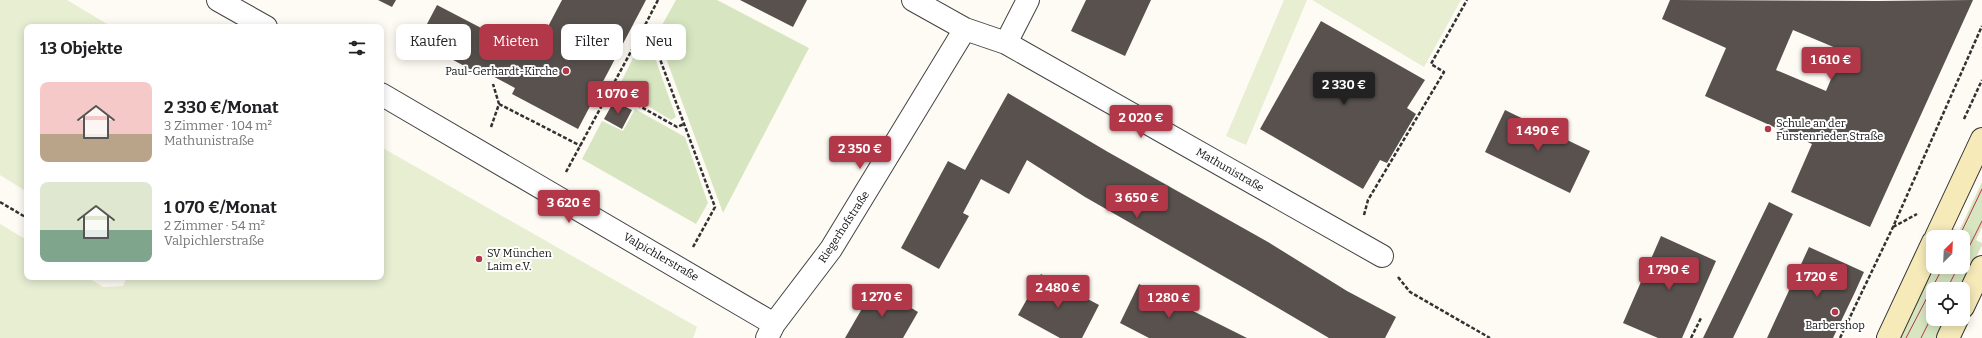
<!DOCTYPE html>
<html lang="de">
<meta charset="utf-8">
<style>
:root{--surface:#fff;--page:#f6f6f6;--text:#202124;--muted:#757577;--accent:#b23748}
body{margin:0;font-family:Bitter,serif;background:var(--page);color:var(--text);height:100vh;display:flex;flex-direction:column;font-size:15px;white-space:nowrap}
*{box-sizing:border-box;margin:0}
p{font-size:13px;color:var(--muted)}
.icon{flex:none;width:22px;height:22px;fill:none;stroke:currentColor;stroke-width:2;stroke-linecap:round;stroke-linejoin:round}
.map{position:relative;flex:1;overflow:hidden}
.details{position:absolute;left:24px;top:24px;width:360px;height:256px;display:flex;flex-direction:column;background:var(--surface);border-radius:8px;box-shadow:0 2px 10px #0003}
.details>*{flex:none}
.banner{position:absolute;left:396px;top:24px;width:380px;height:36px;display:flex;gap:8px}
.needle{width:26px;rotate:24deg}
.buttons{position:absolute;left:1926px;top:230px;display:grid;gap:8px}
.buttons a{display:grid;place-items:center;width:44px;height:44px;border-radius:8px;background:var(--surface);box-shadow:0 2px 10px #0003;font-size:20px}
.price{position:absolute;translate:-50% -34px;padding:0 9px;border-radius:4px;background:var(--accent);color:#fff;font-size:13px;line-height:26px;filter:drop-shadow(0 1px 2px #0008)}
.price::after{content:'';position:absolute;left:50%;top:24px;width:12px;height:9px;margin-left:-6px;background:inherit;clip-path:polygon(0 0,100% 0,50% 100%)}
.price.current{background:#222;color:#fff}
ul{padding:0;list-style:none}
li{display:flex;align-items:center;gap:12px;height:100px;padding:0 16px}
li span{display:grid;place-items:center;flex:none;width:112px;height:80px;border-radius:8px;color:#555}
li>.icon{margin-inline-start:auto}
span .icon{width:48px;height:48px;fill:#fffc;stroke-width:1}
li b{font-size:17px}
h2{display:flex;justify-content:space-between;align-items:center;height:48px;padding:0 16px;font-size:17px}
.tag{padding:0 14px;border-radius:8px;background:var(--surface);box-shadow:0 2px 10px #0003;font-size:14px;line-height:36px}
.tag.current{background:var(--accent);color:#fff}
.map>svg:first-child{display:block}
.green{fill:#d7e6c1}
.pitch{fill:#e7eed2}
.building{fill:#58514e;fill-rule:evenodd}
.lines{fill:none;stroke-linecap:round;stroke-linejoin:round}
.minor-casing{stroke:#434343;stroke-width:24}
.secondary-casing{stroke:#323232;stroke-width:24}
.path{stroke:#323232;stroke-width:2.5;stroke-dasharray:4 2;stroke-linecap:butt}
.minor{stroke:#fff;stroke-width:22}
.secondary{stroke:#f6eab8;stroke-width:22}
.tram{stroke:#b23748;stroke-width:1}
.poi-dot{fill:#b23748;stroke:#fff;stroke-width:1.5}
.labels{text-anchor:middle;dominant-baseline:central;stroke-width:4;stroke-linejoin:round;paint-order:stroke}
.poi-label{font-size:11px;fill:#101010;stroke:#fff;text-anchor:start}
.street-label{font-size:11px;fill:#101010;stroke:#fff}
</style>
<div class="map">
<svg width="1982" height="338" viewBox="0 0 1982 338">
<rect width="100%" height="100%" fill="#fefbf5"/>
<path class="green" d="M676,0h41l92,48 -86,165 -66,-179z
M644,36l4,2 28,79 -5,3 -53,-32z
M635,109l50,28 23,66 -12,21 -114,-65 20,-38 21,10z
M1982,182v45l-6,13 6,3v3l-23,43h-26v30h12l-9,19h-40l37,-71h30v-30h-18l5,-10 9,4z"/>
<path class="pitch" d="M0,0h67l45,27h-85v157l-3,6 -24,-15z
M1284,0h23l-61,145 -20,-9z
M1312,0h149l-37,67z
M381,147l316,180 -4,11h-693v-114l27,16v37h60l16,10 20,-1 4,-9h254z"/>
<path class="building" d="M378,0h18l-4,7z
M562,0h84l-68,129 -66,-35 3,-6 -32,-17 -2,4 -63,-34 19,-36 96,50z
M740,0h67l-14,27z
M1086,0h65l-26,56 -54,-25z
M1670,0l206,1 97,-1 -103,227 -79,-35 21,-48 -107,-48 21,-48 -64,-29zM1793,30l50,21 -17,40 -50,-21z
M1321,21l104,59 -18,28 9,6 -29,49 -7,-3 -17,29 -103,-60z
M1008,93l100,59 160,90 79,49 49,26 -11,21h-56l-85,-50 -159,-91 -58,-37 -18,34 -28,-15 -18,34 6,3 -30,53 -38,-21 47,-87 17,9z
M614,101l18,9 -10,19 -18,-10z
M1505,110l85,41 -20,42 -85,-41z
M1769,202l24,12 -60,124h-30z
M1661,236l55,25 -34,77h-24l-35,-15z
M1809,247l55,25 -9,20 -22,46h-66z
M1041,274l58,31 -17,33h-22l-42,-23z
M1139,284l108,54h-98l-29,-15z
M875,286l43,26 -15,26h-58z"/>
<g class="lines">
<defs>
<path id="minor" d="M218,0l48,27
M913,0l52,29 41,14 376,213
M1006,43l22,-43
M381,94l393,230
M767,338l7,-14 57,-75 134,-220"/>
<path id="secondary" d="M1936,237l46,-98
M1963,307l19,-40
M1888,338l45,-96
M1948,338l9,-19"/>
</defs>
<use href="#minor" class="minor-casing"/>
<use href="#secondary" class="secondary-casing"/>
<path class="path" d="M658,0l-16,31 9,4 64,172 -22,40
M611,90l66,37 7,-3
M499,104l82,42
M1964,119l18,-39
M491,127l8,-23 -6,-20
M566,172l76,-141
M0,202l27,16
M1364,215l4,-15 76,-128 -13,-8 36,-64
M1893,227l24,-13
M1398,277l12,15 80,46
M1691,338l10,-20
M1840,338l53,-111 89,-201"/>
<use href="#minor" class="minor"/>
<use href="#secondary" class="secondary"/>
<path class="tram" d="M1959,237l23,-48
M1963,259l19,-38
M1947,289l11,-22
M1906,338l37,-71
M1921,338l12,-24"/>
</g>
<g class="poi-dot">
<circle cx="566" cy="71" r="4"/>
<circle cx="1768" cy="129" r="4"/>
<circle cx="479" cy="259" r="4"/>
<circle cx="1835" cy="312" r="4"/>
</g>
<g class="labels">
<g class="poi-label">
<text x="558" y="71" text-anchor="end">Paul-Gerhardt-Kirche</text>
<text x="1776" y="123">Schule an der<tspan x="1776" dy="13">Fürstenrieder Straße</tspan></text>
<text x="487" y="253">SV München<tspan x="487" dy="13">Laim e.V.</tspan></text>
<text x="1835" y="325" text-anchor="middle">Barbershop</text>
</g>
<g class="street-label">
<text transform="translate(1230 170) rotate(30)">Mathunistraße</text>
<text transform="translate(844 227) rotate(-57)">Riegerhofstraße</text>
<text transform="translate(661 257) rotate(30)">Valpichlerstraße</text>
</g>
</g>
</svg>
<div class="buttons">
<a><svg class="needle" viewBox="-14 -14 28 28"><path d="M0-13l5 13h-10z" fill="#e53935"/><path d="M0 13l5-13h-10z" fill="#757577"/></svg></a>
<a><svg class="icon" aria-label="locate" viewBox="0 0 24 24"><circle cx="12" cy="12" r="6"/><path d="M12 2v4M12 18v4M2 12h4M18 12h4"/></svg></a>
</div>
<b class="price" style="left:1831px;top:81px">1 610 €</b>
<b class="price current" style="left:1344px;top:106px">2 330 €</b>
<b class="price" style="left:618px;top:115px">1 070 €</b>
<b class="price" style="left:1141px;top:139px">2 020 €</b>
<b class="price" style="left:1538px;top:152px">1 490 €</b>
<b class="price" style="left:860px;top:170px">2 350 €</b>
<b class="price" style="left:1137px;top:219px">3 650 €</b>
<b class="price" style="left:569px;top:224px">3 620 €</b>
<b class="price" style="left:1669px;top:291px">1 790 €</b>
<b class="price" style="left:1817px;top:298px">1 720 €</b>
<b class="price" style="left:1058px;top:309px">2 480 €</b>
<b class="price" style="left:882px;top:318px">1 270 €</b>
<b class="price" style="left:1169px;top:319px">1 280 €</b>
<div class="banner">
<a class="tag">Kaufen</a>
<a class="tag current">Mieten</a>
<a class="tag">Filter</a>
<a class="tag">Neu</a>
</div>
<section class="details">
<h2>13 Objekte<svg class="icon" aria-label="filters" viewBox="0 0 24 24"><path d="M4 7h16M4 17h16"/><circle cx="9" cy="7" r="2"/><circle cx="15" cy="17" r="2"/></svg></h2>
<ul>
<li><span style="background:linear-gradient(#f6c9c9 65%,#b9a48a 0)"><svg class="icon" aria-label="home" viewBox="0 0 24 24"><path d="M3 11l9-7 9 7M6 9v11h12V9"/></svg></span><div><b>2 330 €/Monat</b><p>3 Zimmer · 104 m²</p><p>Mathunistraße</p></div></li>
<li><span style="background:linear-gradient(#dfe7d0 60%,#7fa58c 0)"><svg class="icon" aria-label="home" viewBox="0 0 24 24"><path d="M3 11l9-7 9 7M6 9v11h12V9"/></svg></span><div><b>1 070 €/Monat</b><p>2 Zimmer · 54 m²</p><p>Valpichlerstraße</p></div></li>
</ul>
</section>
</div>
